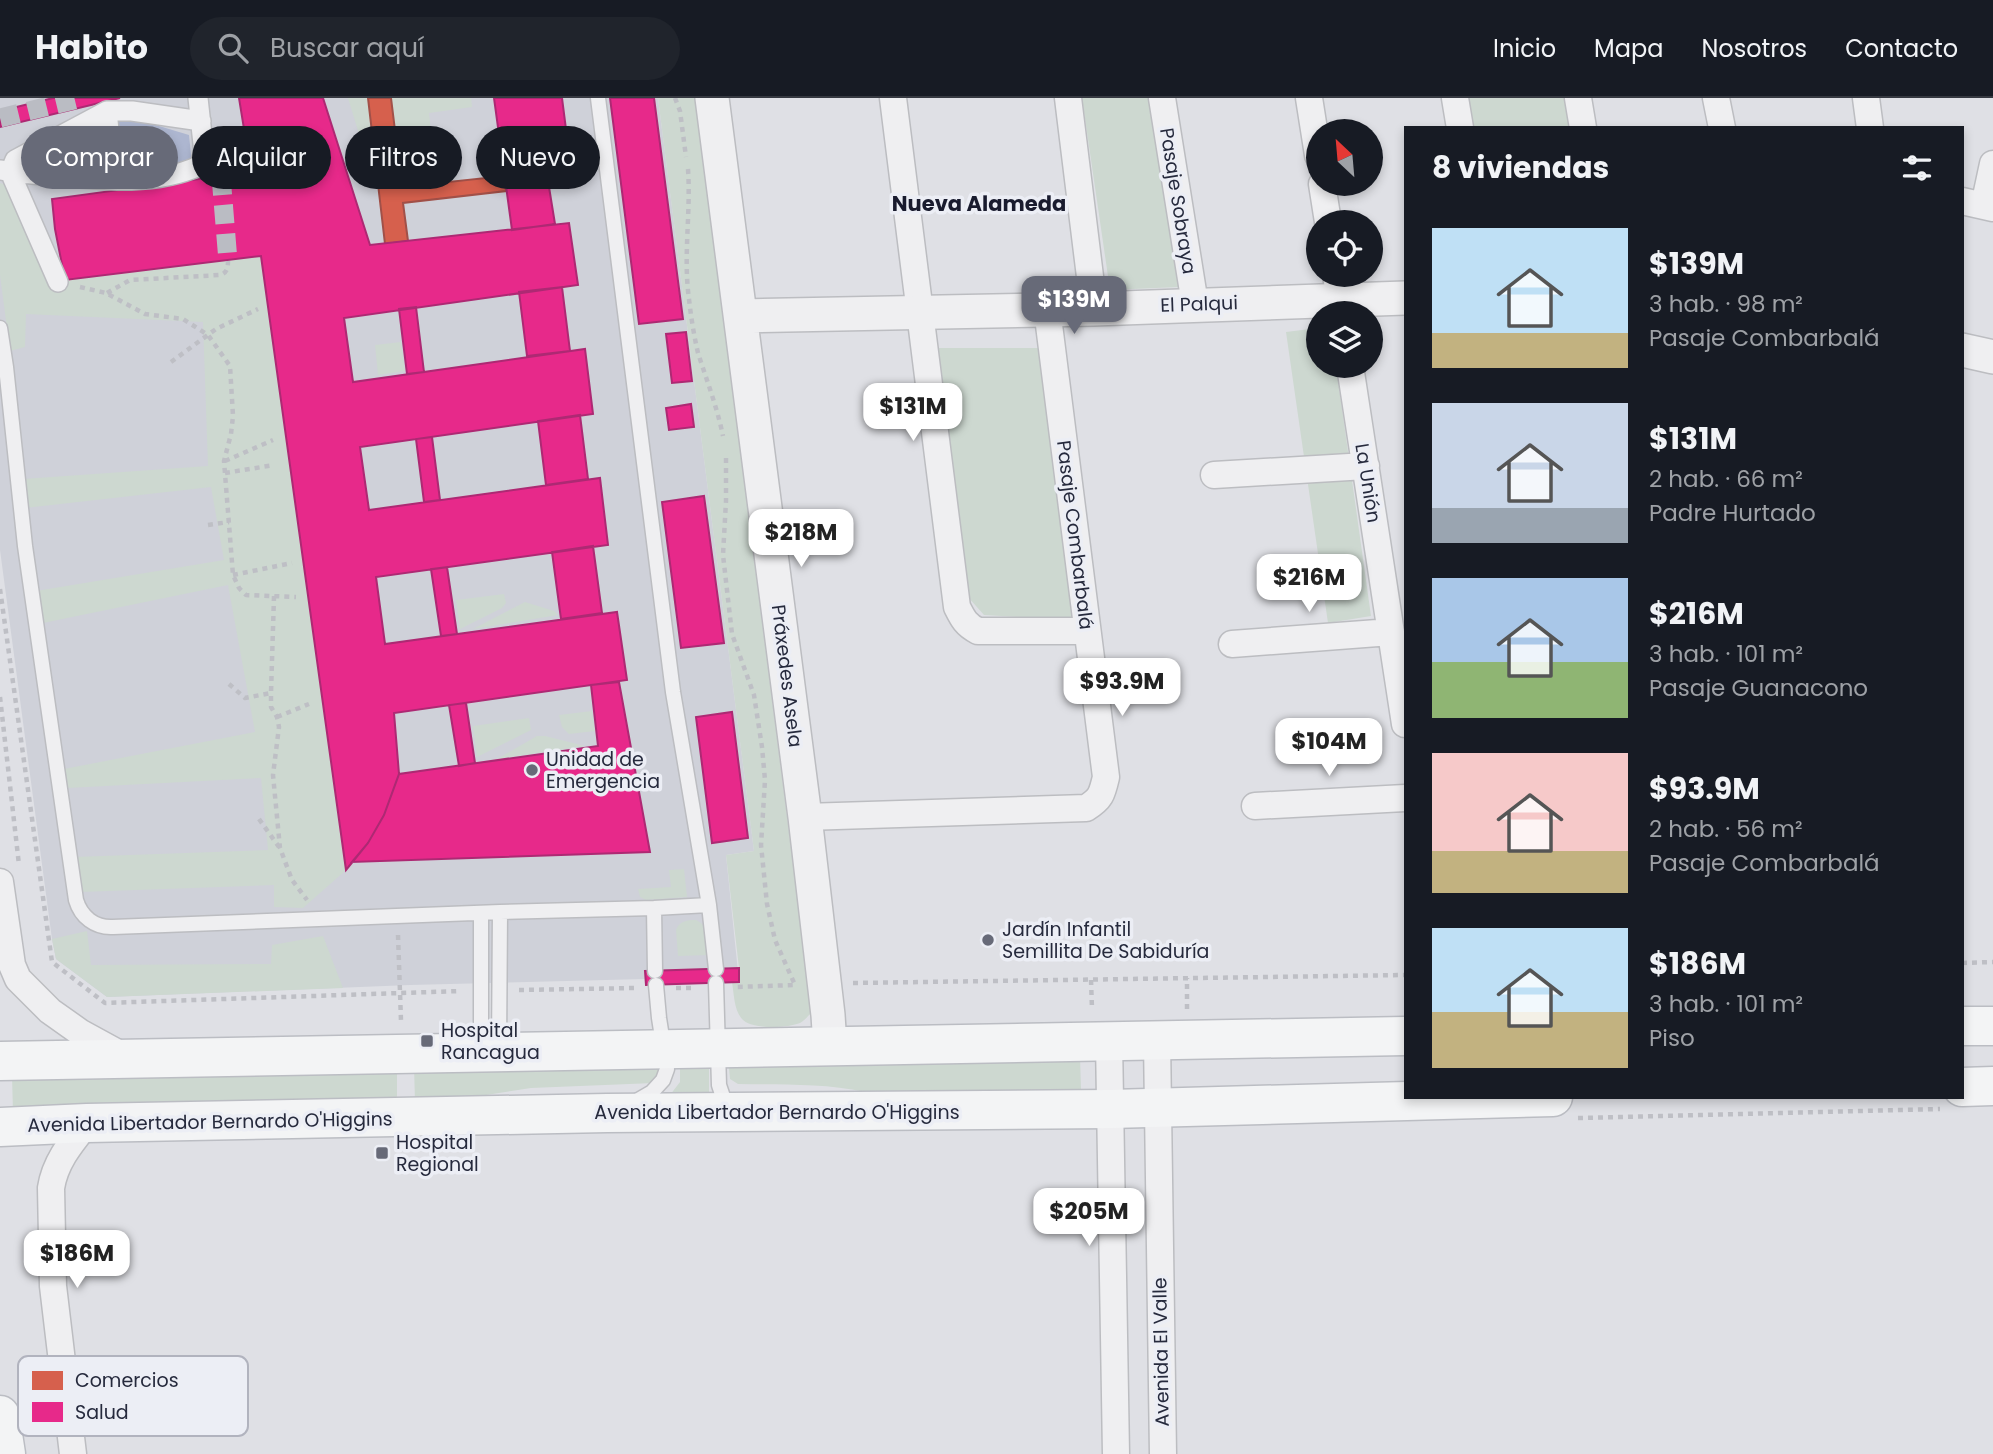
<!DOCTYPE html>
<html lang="es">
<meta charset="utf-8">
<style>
:root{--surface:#171b24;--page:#20242c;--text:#f1f3f6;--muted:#9ea1a6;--line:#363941;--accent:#676a78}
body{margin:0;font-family:Poppins,sans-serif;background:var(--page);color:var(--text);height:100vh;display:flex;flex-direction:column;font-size:26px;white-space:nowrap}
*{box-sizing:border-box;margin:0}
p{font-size:23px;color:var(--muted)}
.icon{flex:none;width:38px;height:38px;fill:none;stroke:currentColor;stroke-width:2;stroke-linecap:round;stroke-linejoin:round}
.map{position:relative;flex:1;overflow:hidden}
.sheet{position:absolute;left:1404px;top:28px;width:560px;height:973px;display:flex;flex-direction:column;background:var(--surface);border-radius:0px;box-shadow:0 4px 10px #0003}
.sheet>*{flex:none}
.banner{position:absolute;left:21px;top:28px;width:665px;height:63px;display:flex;gap:14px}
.needle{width:46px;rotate:334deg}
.controls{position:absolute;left:1306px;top:21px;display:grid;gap:14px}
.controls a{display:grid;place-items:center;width:77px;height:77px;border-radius:50%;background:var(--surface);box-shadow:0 4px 10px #0003;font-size:35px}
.price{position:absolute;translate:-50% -60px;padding:0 16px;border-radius:14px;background:#fff;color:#222;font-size:23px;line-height:46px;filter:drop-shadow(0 2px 4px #0008)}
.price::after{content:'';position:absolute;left:50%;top:42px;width:21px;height:16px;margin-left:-10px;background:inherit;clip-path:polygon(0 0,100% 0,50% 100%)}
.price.active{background:var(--accent);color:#fff}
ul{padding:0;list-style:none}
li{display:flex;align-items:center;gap:21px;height:175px;padding:0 28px}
li span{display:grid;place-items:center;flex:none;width:196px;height:140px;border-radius:0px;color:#555}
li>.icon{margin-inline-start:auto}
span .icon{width:84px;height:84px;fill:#fffc;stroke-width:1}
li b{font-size:30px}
h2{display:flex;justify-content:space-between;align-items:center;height:84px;padding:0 28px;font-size:30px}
.chip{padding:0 24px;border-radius:32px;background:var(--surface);box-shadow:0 4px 10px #0003;font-size:24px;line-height:63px}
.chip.active{background:var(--accent);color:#fff}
header{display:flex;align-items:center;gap:42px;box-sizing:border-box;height:98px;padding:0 35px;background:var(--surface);border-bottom:2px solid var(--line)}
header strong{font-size:33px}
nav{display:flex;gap:38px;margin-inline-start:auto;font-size:24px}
.search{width:490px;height:63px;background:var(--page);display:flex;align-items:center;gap:18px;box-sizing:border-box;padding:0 24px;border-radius:38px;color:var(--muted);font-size:26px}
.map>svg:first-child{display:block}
.built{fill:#cfd1d9}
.green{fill:#cdd8d0}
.water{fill:#adb6d0}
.shops{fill:#d6604d;stroke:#a15048;stroke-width:2}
.health{fill:#e7298a;stroke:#ad2973;stroke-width:2}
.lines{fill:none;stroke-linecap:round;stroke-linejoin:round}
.pedestrian-tunnel{stroke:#babcc3;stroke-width:19;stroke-dasharray:19 10;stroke-linecap:butt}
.service-casing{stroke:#bcbdc1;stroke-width:17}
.pedestrian-casing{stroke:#bcbdc1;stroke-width:22}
.minor-casing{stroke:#bcbdc1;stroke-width:29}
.tertiary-casing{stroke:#bcbdc1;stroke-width:36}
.primary-casing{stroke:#bbbdc3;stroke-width:41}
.path{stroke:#bebfc5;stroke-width:4.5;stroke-dasharray:5 5;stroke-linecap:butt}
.service{stroke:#efeff1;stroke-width:14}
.pedestrian{stroke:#efeff1;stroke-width:19}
.minor{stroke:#efeff1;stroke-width:26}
.tertiary{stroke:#efeff1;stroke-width:33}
.primary{stroke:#f3f4f5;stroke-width:38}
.poi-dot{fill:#676a78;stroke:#eceef5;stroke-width:2.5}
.labels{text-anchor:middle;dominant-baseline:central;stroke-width:7;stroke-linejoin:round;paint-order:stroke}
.street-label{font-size:19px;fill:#262a3d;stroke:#eceef5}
.poi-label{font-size:19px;fill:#262a3d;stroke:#eceef5;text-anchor:start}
.neighbourhood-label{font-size:21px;font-weight:bold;fill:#191b2e;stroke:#eceef5}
.key{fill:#eceef5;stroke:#b1b3be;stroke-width:2}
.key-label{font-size:19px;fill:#262a3d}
</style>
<header>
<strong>Habito</strong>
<div class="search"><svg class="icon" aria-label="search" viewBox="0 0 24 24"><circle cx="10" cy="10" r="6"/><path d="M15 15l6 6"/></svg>Buscar aquí</div>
<nav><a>Inicio</a><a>Mapa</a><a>Nosotros</a><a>Contacto</a></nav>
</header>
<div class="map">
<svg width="1993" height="1356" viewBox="0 0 1993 1356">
<rect width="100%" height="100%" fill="#dfe0e5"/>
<path class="built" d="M0,0h658l96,753 -28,4 13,127 -93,3 -1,-6 -235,6 -303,12 -51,-38 -4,-20 -52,-389z"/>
<path class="green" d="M348,0h123l1,9 -43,6 7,68 -61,5z
M658,0h37l117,914c-4,4 -7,8 -12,11 -12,5 -49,7 -58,-4 -8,-9 -8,-25 -10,-37h7v-14l-13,-113 28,-4z
M1082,0h69l28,189 -69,3z
M1466,0h101l4,30h-100z
M0,85l15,5 50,92 196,-24 85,614 -43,38 -29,-1v-22l-194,7 -6,-35 194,-7 -7,-72 -194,10 -3,-19 191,-37 -27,-147 -185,38 -7,-32 188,-31 -13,-73 -186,21 -2,-29 185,-13 -5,-144 -177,-8 -1,33 -15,4 -10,-76z
M1318,230v38h18l35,250 -43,7 -42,-291z
M401,244l4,29 -27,4 -3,-30z
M937,250h105l32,272 -90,-5 -16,-18z
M504,496l2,9 -4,5 -42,21 -4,-29z
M525,504l29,9 4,4 -85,14z
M592,613l3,20 -26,3 -7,-7 -3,-12z
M529,620l2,12 -54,27 -4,-31z
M537,638h8l40,10 -88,13z
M684,771l3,28 -41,3 -6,-3 -2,-8 33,-2 -2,-17z
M696,822c14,6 12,22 13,35l-31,1 -2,-26c3,-9 11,-10 20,-10z
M87,833l4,34 180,-1 1,-19 51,-9 20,52 -236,9 -51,-38 -4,-20z
M1080,958l1,33 -216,3c-42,-9 -85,-7 -127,-8l-8,-5 -1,-11 3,-4z
M658,963l4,12 -8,10 -123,5 -70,11 -46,3 -1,-36z
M680,964h29v32l-39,1 10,-13z
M397,968v36l-384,10 -1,-36z"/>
<path class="water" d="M113,19h16l60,18 3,30 -25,8 -48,-2z
M102,27l7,45 -79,1 -4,-9z"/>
<path class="shops" d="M368,0h23l11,89 102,-11 2,15 -103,12 5,38 -23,3z"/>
<path class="health" d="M53,0h67l-120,29v-16z
M239,0h84l47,147 199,-22 9,62 -234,33 9,64 232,-33 8,65 -233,33 9,63 231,-32 8,67 -232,32 9,67 232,-32 10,68 -233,33 5,61 -15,41 -16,28 -22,27 -85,-614 -196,24 -10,-51 -3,-30 199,-27z
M494,0h68l11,86 -24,3 6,37 -43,6z
M610,0h44l29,221 -44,5z
M562,189l8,64 -43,5 -8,-64z
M416,209l8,65 -17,2 -8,-65z
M686,234l6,49 -20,2 -6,-49z
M691,306l3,23 -25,3 -3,-22z
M580,317l8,64 -42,6 -8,-64z
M432,339l8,63 -16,2 -8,-63z
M704,398l20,147 -43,5 -19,-146z
M593,448l9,67 -41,6 -9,-67z
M447,469l10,67 -16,2 -10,-67z
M619,584l31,170 -298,10 16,-19 16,-28 15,-41 199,-28 -7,-61z
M466,605l9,60 -16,3 -10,-61z
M732,614l16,126 -36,5 -16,-126z
M739,870v14l-93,3 -1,-14z"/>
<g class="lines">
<path class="pedestrian-tunnel" d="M0,20l82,-20
M221,78l7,85"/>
<defs>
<path id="service" d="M598,0l75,594 36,213 7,64
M0,230l6,39
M0,271l6,-2 19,179 51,354c5,17 19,28 37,27l387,-15 154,-4 55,-3
M654,810l1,63
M716,885l3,102 5,15 6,8
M499,951l1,-137
M481,953v-138
M633,1005l19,-11 11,-12 4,-11 -8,-51 -3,-33"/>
<path id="pedestrian" d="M107,13l7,68
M199,68l21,4 1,6
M1,72c18,4 36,4 54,6 46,4 100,10 144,-10l5,-13 -6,-55
M58,184l-48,-110 5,-12 92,-49h25l69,10"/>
<path id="minor" d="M893,0l64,509c6,12 9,18 21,24h109
M1068,0l26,211
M1162,0l33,206
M1309,0l9,57
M1455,0l5,30
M1578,0l5,30
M1716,0l6,30
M1866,0l4,30
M1322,86l6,38
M1962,103l31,7
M1984,108l9,-42
M1336,177l6,38
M1350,268l55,358
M1214,377l152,-9
M1232,546l159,-12
M1255,708l150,-8
M805,719l281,-9c15,-9 16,-14 20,-31l-59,-468
M0,784l12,83 6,14 32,32 31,22 44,24
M1157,942l6,414
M1109,943l7,413
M73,1356l-20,-168 -2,-98c4,-26 20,-45 36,-65"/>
<path id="tertiary" d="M712,0l93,719 23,198 2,31
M741,218l353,-7 311,-11
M1962,252l31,7"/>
<path id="primary" d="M1962,928h31
M0,963l1405,-25
M1962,989l31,-1
M0,1029l87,-4 520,-10 504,-4 442,-12
M0,1317l6,39"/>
</defs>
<use href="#service" class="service-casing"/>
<use href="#pedestrian" class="pedestrian-casing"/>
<use href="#minor" class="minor-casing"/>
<use href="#tertiary" class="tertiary-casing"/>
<use href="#primary" class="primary-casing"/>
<path class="path" d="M675,0l5,13 6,46
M688,71c3,44 -5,87 1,130 2,18 5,37 9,54 9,28 19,54 25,83
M80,189l26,6 39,21 38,5 25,16 22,31 3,50 -2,18 -7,27 9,114 6,13 7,7 50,2
M107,195l23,-13 90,-5c7,-2 8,-7 8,-14
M171,264l45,-33 42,-20
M726,360v43l-3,54 9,79 22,61 8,52 3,33 -4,65 6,59 8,36 20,45 -59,2
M225,363l48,-21
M225,375l49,-8
M208,427l21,-3
M233,477l59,-12
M0,491l52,373 53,41 356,-12
M274,498l-3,97v14l6,10 2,10 -6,48 7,73 12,32 15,20
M229,586l16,14 26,-5
M0,599l19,168
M277,619l32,-13
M259,721l20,28
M398,837l3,86
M1962,865l31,-1
M1091,882l1,29
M853,885l552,-8
M676,890h19
M519,892l117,-2
M1187,911v-31
M1578,1020l362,-9"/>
<use href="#service" class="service"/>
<use href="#pedestrian" class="pedestrian"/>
<use href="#minor" class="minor"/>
<use href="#tertiary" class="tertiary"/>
<use href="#primary" class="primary"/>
</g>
<g class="poi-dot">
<circle cx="532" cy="672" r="7"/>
<circle cx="988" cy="842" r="7"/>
<rect x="420" y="936" width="14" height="14" rx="3.5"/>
<rect x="375" y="1048" width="14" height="14" rx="3.5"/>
</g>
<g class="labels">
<g class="street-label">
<text transform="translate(1178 103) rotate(81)">Pasaje Sobraya</text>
<text transform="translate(1199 206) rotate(-2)">El Palqui</text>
<text transform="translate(1368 385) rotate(81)">La Unión</text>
<text transform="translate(1075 437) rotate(83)">Pasaje Combarbalá</text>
<text transform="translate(787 578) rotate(83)">Práxedes Asela</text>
<text x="777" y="1014">Avenida Libertador Bernardo O'Higgins</text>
<text transform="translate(210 1024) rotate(-1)">Avenida Libertador Bernardo O'Higgins</text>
<text transform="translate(1161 1254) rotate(-91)">Avenida El Valle</text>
</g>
<g class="poi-label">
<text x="546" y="661">Unidad de<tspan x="546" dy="22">Emergencia</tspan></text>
<text x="1002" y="831">Jardín Infantil<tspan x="1002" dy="22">Semillita De Sabiduría</tspan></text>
<text x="441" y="932">Hospital<tspan x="441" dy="22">Rancagua</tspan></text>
<text x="396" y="1044">Hospital<tspan x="396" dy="22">Regional</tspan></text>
</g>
<g class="neighbourhood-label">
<text x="979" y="105">Nueva Alameda</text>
</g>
</g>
<rect x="18" y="1258" width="230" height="80" rx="10" class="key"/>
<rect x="32" y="1273" width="31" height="19" fill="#d6604d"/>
<rect x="32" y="1304" width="31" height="20" fill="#e7298a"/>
<g class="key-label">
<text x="75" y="1289">Comercios</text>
<text x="75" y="1321">Salud</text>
</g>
</svg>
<div class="controls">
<a><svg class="needle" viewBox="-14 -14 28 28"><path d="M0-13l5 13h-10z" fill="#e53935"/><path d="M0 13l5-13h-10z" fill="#9ea1a6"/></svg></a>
<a><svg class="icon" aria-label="locate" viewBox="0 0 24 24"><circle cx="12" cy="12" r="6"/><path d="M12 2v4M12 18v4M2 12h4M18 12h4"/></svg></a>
<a><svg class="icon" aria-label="layers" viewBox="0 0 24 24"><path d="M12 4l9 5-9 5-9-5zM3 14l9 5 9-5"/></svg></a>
</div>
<b class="price active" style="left:1074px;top:238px">$139M</b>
<b class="price" style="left:913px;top:345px">$131M</b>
<b class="price" style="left:801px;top:471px">$218M</b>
<b class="price" style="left:1309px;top:516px">$216M</b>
<b class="price" style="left:1122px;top:620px">$93.9M</b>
<b class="price" style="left:1329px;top:680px">$104M</b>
<b class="price" style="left:1089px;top:1150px">$205M</b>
<b class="price" style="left:77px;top:1192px">$186M</b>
<div class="banner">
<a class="chip active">Comprar</a>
<a class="chip">Alquilar</a>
<a class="chip">Filtros</a>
<a class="chip">Nuevo</a>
</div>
<section class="sheet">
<h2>8 viviendas<svg class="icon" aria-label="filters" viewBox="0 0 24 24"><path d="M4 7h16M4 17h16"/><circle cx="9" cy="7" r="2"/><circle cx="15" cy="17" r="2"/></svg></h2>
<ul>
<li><span style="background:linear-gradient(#bfe0f5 75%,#c2b280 0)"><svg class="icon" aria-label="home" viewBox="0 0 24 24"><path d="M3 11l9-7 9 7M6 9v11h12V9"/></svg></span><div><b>$139M</b><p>3 hab. · 98 m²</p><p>Pasaje Combarbalá</p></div></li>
<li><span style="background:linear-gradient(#c9d6e8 75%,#9aa5b1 0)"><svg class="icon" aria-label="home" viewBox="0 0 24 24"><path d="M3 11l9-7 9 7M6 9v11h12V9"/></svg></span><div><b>$131M</b><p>2 hab. · 66 m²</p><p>Padre Hurtado</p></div></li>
<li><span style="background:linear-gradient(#a9c7e8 60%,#8fb573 0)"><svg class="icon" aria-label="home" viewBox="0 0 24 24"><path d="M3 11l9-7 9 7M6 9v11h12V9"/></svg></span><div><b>$216M</b><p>3 hab. · 101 m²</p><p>Pasaje Guanacono</p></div></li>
<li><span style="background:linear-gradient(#f6c9c9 70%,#c2b280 0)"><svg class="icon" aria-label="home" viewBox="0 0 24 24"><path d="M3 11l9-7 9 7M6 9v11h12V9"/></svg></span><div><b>$93.9M</b><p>2 hab. · 56 m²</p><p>Pasaje Combarbalá</p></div></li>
<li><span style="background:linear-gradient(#bfe0f5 60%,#c2b280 0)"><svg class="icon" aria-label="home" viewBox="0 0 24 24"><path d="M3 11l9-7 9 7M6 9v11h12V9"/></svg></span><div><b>$186M</b><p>3 hab. · 101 m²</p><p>Piso</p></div></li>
</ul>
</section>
</div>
